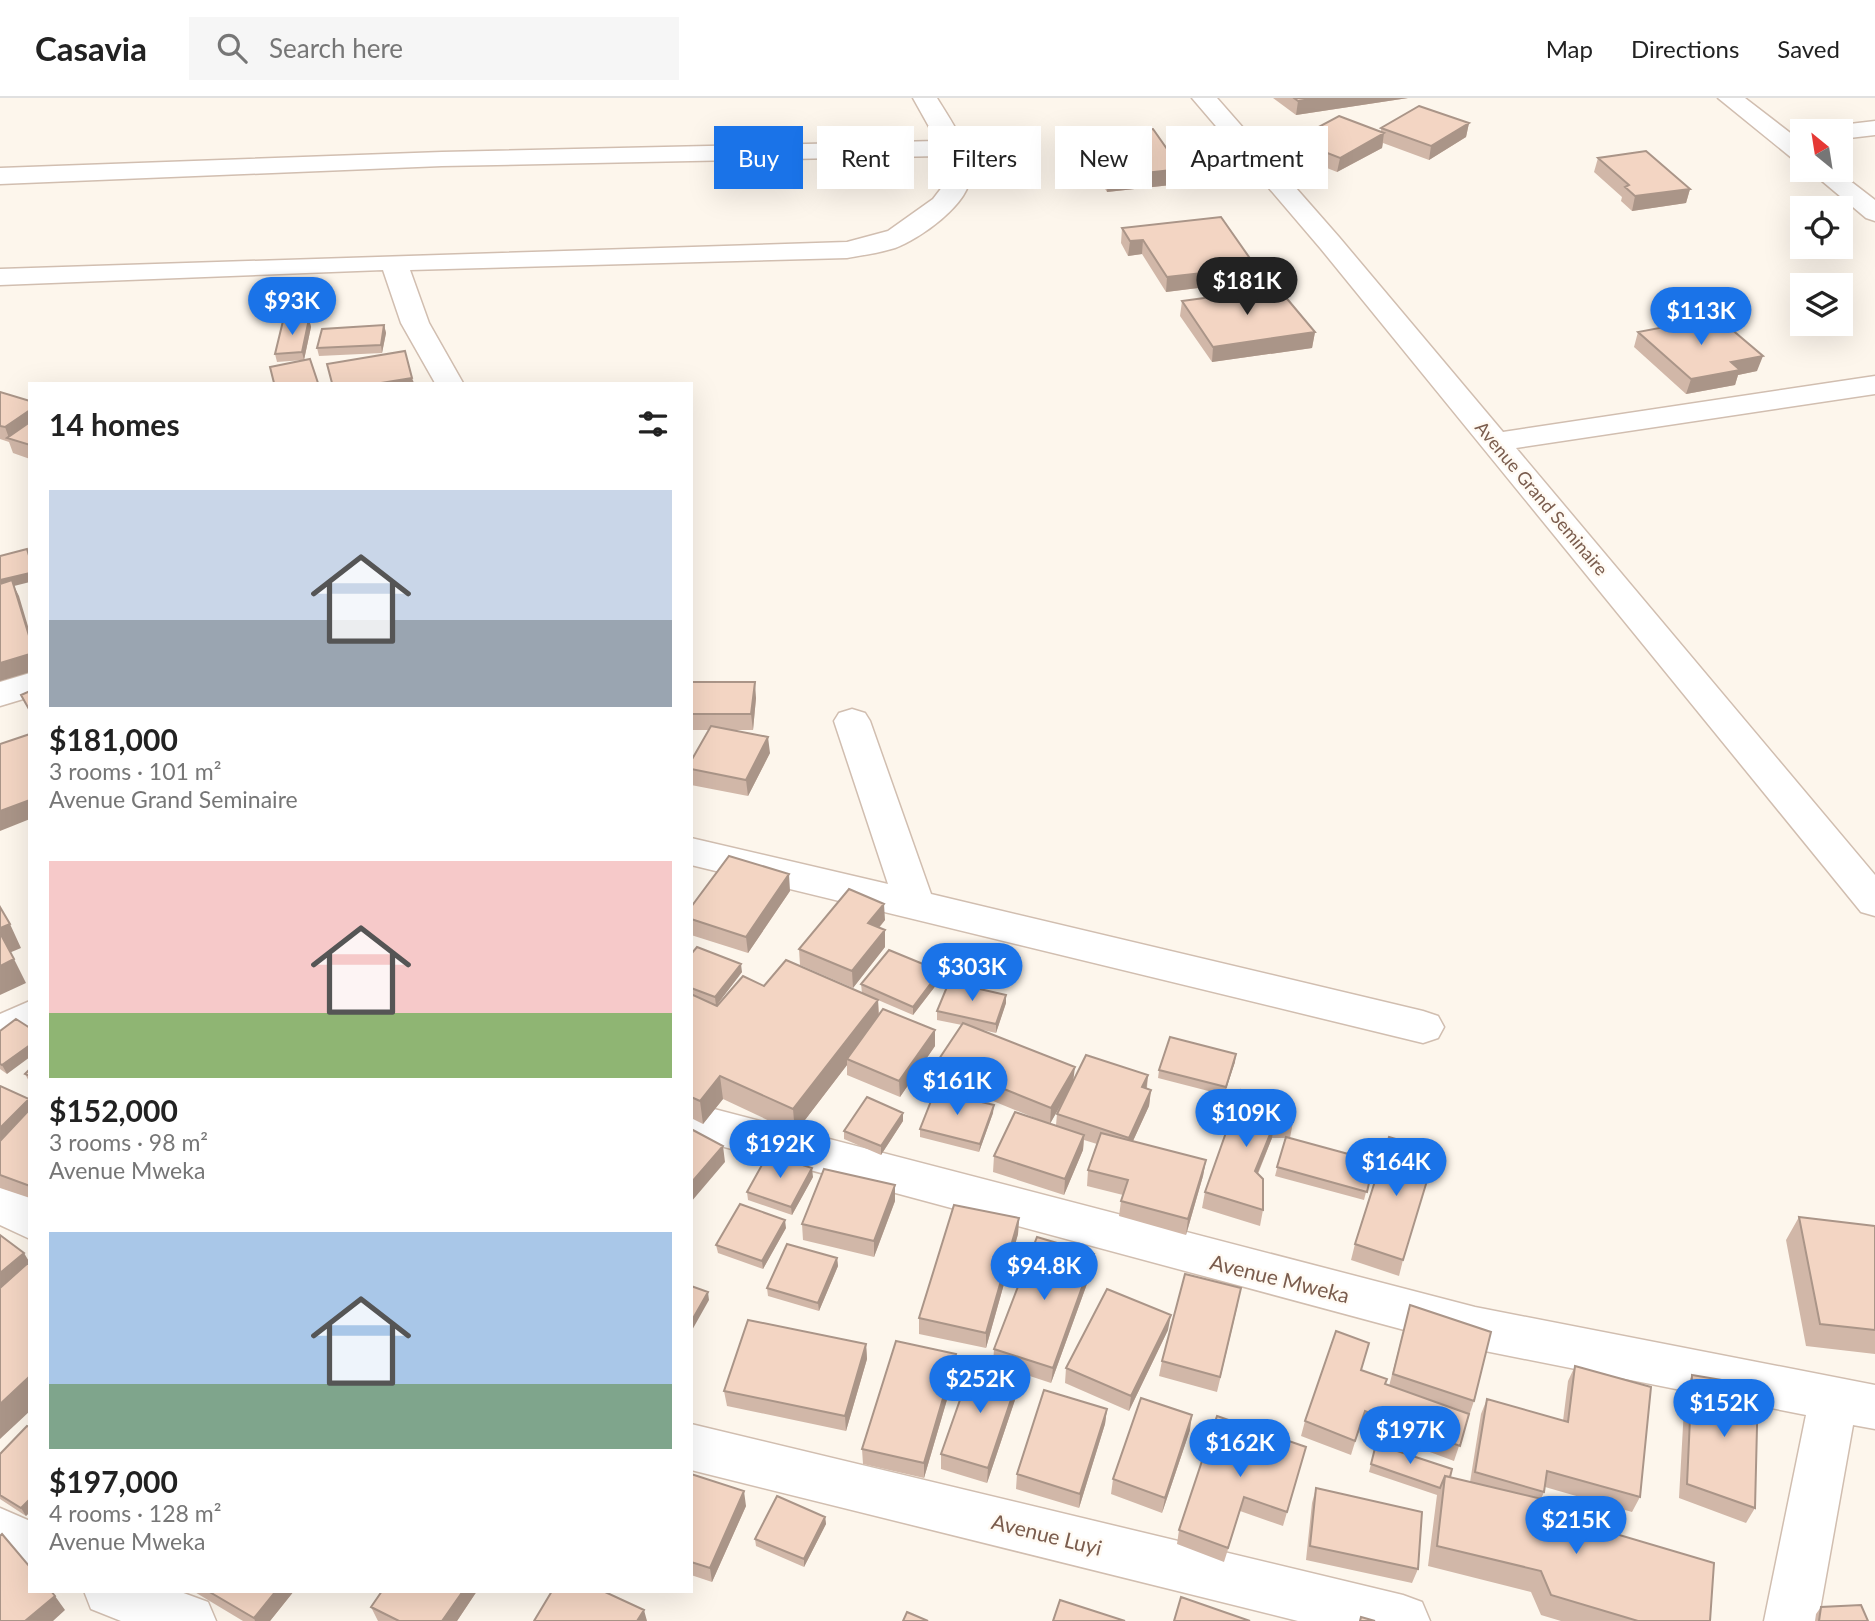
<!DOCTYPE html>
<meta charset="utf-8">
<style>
:root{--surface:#fff;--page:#f6f6f6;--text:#222;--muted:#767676;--line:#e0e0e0;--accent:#1a73e8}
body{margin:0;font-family:Lato,sans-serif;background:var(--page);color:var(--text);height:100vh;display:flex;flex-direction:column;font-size:26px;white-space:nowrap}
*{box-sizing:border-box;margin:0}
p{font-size:23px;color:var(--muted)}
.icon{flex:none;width:38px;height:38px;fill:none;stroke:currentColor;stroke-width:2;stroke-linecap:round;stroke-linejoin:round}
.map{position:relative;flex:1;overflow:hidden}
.side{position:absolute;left:28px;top:284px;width:665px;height:1211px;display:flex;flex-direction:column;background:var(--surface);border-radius:0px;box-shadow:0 7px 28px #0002}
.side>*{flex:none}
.top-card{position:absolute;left:714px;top:28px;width:665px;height:63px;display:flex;gap:14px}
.needle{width:46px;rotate:330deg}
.controls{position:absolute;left:1790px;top:21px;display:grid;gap:14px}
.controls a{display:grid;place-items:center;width:63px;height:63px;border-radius:0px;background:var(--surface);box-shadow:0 7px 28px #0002;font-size:35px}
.price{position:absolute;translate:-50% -60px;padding:0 16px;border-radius:24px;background:var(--accent);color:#fff;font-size:23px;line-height:46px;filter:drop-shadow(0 2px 4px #0008)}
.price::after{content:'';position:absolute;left:50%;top:42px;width:21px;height:16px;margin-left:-10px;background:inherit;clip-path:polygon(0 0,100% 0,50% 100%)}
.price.on{background:#222;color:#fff}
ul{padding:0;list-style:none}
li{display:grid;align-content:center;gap:14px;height:371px;padding:0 21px}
li span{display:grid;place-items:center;height:217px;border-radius:0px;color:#555}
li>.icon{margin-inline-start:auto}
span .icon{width:126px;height:126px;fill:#fffc;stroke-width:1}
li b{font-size:30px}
h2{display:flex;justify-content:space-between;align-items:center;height:84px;padding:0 21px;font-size:30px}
.chip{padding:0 24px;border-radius:0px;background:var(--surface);box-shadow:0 7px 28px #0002;font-size:24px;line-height:63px}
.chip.on{background:var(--accent);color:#fff}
header{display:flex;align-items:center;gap:42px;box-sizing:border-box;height:98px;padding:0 35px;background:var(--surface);border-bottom:2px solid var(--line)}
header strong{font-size:33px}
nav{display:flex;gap:38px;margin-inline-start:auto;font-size:24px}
.search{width:490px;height:63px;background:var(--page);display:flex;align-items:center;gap:18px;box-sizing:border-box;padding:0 24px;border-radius:0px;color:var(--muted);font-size:26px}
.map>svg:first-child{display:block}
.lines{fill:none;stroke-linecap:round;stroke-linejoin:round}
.minor-casing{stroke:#d1beb0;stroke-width:3}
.minor{fill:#fff;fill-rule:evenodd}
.wall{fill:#d1b7a8;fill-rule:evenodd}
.shaded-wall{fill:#aa9588}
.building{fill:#f3d5c3;stroke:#aa9588;stroke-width:2}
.labels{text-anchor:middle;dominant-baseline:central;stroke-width:5;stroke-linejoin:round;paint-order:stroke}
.street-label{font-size:18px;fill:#7a5c4d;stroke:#fffaf3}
.near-street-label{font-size:21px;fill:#7a5c4d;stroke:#fffaf3}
</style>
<header>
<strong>Casavia</strong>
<div class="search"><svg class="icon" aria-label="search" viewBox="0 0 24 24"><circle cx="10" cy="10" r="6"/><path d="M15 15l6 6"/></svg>Search here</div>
<nav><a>Map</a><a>Directions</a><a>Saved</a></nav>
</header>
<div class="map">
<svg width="1875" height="1523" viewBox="0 0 1875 1523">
<rect width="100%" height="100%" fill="#fdf6ec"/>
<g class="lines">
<defs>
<path id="minor" d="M913,0h24c14,23 34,50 33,78 0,28 -52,64 -75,72 -16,5 -32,7 -48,10l-437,12 19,53 34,60h-28l-34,-60 -18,-53 -383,15v-16l847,-27 41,-11 45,-32 10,-13 2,-9 -3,-21 -500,10 -442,18v-16l442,-16 495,-11z
M1192,0h25l122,139 164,195 372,-56v18l-359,54 359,427v41l-14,-4 -540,-663z
M1718,0h27l57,44v19l-9,-2z
M1875,23v14l-34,4v-8h-12l12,-6z
M1809,72h27l39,30v21l-9,-3z
M30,575v24l-30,9v-24z
M852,611l13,4 5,8 61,173 492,117 15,5 6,11 -6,11 -15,5 -732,-178v-27l197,46 -54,-163 5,-8z
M30,903v35l-30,13v-35z
M691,1005l784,204 400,78v44l-22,-4 -35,196h-54l42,-206 -331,-66 -784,-211z
M0,1085l30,14v42l-30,-14z
M691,1326l712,171 19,7 8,19h-132l-607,-151z
M0,1410l30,13v51l-30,-13z
M84,1493h94l30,11 8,19h-95l-30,-12z"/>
</defs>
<use href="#minor" class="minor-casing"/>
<use href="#minor" class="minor"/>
</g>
<path class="wall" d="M1273,0h135l-112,17z
M1469,25l-3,14 -37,23 -46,-17 -1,5 -45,24 -45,-18 2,-14 87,-8v-4z
M1082,39l99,32 -1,15 -73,8 -25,-41z
M1598,60l92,31 -4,14 -54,8 -11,-10 1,-4 -28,-25z
M1122,130l134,39 -2,14 -88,11 -24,-38 -14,2 -7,-13z
M1182,203l133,31 -3,16 -100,14 -32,-46z
M309,221l2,8 -7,33 -27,2 -2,-8z
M384,227l2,8 -4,20 -63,3 -2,-8z
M1638,234l119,39 -19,4 -3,10 -49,9 -52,-47z
M0,294l30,9v58l-17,-6 -4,-11 -9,-3z
M691,584l65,16 -3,32h-22l39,23 -22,43 -57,-11v-24l18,-31h-18z
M790,793l-42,62 -57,-18v-28z
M885,822l-6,8 6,2v17l-32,41 -53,-23 -1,-16z
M691,856l51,18 -26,34h1l47,-20 98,7 -1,-9 79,-13v9l-27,35 -35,-15 1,15 56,31 -35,51 -53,-22v-10l-52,68 -72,-34 -20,25 -12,-6z
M1006,905l-10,30 -22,-5 100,52 74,-5 -1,13 4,2 -2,16 -16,35 73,19 -3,16 -17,59 -67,-19 2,-15 2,-6 -36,-9 1,-16 9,-26 -13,-4 -1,10 -19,45 -71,-23 1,-16 53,-33 -110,-45v-16l25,-37 -25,-5v-9zM1065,1000l-8,16 -1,11 -6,-2z
M0,933l7,43 -7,-5z
M1235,964l-11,33 -66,-17 1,-8z
M30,971v14l-5,-9z
M0,988l30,13v99l-30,-10v-47l10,-10 -10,9z
M1241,992l52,32 -3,16 84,23 -10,39 -89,-24 10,-38h-13l-14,36 5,36 -3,16 -58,-18 3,-16z
M993,1015l-14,39 -59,-15v-8z
M903,1023l-22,34 -37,-16v-8z
M813,1079l-21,38 -44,-15 -1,-8z
M895,1087v16l-21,56 -71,-17 -1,-16z
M1799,1119l76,9v128l-69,-8 -20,-106z
M1019,1120l-1,16 -32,114 -67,-14v-16z
M786,1130l-23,41 -45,-16 -2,-8z
M1355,1146l48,16 -4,16 -48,-16z
M837,1160l1,8 -19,45 -51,-15 -1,-8z
M1092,1172l-41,113 -58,-19 1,-15z
M1238,1206l-21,88 -58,-16 3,-15z
M1410,1207l64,96 -20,60 -94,-35 -9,29 -50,-19 4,-15 56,-51 28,16z
M1168,1232l-39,81 -64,-28 1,-15z
M866,1246l1,15 -21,72 -119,-25 -3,-15z
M956,1256v15l-32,109 -61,-14 -1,-15z
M1575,1268l65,131 -8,15 -87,-25 -1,5 -3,7 4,14 165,108h-149l-20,-6 -10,-23 -103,-26 9,-71 -68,-23 7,-28 74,33 20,5 11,-68 6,-15 76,22 5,-40z
M1692,1277l63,133 -9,15 -67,-25 6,-108z
M1019,1278l-1,15 -31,92 -46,-14v-15z
M1107,1311l-2,15 -26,84 -63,-19 1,-15z
M30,1329v85l-4,4 -26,-17v-45z
M1190,1332l-28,83 -51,-19 2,-15z
M1306,1349l-23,79 -43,-15 -16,51 -47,-18 2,-14z
M691,1376l55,32 -34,76 -21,-7z
M1316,1390l102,81 -6,14 -106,-23 6,-57z
M825,1419l1,7 -22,43 -48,-21 -1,-7z
M193,1493h101l-24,30h-27z
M477,1493l-20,30h-79l-7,-14z
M1821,1509l47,14h-53l1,-7z"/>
<path class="shaded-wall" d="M1317,0h91l-112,17 2,-14z
M1469,25l-3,14 -37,23 2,-14z
M1384,35l-2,15 -45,24 3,-14z
M1181,71l-1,15 -73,8 1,-15z
M1690,91l-4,14 -54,8 3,-15z
M1143,142l-1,14 -14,2 2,-15z
M1256,169l-2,14 -88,11 1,-15z
M309,221l2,8 -7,33 -2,-8z
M384,227l2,8 -4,20 -1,-8z
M1315,234l-3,16 -100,14 1,-15z
M1763,258l-6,15 -19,4 -3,10 -49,9 5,-15 40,-17z
M412,280l2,5h-33z
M30,312v19l-21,9 -4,-11z
M30,475v9l-16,4 5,10 11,37v6l-30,-50v-9z
M30,556v18l-30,9v-18z
M755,584l1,16 -3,32 -2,-16z
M768,639l2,16 -22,43 -2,-16z
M30,702v19l-30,12v-20z
M789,776l1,17 -42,62 -2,-16z
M884,806l1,16 -16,19 -1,-16z
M10,826l11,24 -12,5 -9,-19v-6z
M885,832v17l-32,41 -1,-17z
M14,861l12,24 -26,12v-29z
M741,866l1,8 -26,34 -1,-9z
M940,873v9l-27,35v-8z
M1006,897v8l-10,30v-9z
M878,902l1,23 -32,36v6l-52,68 -2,-24z
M935,932v16l-35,51 -1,-16z
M30,947v12l-23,17 -5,-9z
M1236,956l-1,8 -11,33 2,-8z
M1075,969l-2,16 -23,41 1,-16z
M1148,977l-2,16 -4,-4z
M720,978l3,23 -20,25 -3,-23z
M1151,992l-2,16 -22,48 2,-16z
M29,1001l1,12 -30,29v-12z
M994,1007l-1,8 -14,39 1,-8z
M903,1015v8l-22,34v-9z
M1275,1024l-3,16 -20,49 3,-16z
M1084,1037l-1,15 -19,45 1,-16z
M723,1048l2,16 -34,40v-19z
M1206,1062l-3,16 -17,59 2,-16z
M812,1070l1,9 -21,38 -1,-8z
M895,1087v16l-21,56v-16z
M1019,1120l-1,16 -32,114v-15z
M785,1122l1,8 -23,41 -1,-8z
M24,1155l6,10 -30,34v-24z
M1094,1156l-2,16 -41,113 2,-15z
M837,1160l1,8 -19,45 -1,-8z
M708,1194l1,8 -18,32v-10z
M1171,1217l-3,15 -39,81 2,-15z
M866,1246l1,15 -21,72 -1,-15z
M956,1256v15l-32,109v-15z
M30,1278v35l-30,28v-35z
M1019,1278l-1,15 -31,92 1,-15z
M1107,1311l-2,15 -26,84 1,-14z
M1192,1317l-2,15 -28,83 3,-15z
M744,1393l2,15 -34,76 -2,-14z
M30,1401v13l-4,4 -5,-8z
M825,1419l1,7 -22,43v-8z
M276,1493h18l-24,30h-15l-1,-3z
M463,1493h14l-20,30h-15z
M55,1498l10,14 -12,11h-28z
M644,1512l3,11h-10z"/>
<path class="building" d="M1294,0h23l-19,3z
M1419,8l50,17 -38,23 -50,-18z
M1339,18l45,17 -44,25 -46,-18z
M1153,31l28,40 -73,8 -26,-40z
M1646,53l44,38 -55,7 -10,-9 4,-2 -31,-27z
M1221,119l35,50 -89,10 -24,-37 -13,1 -8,-13z
M1278,190l37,44 -102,15 -31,-46z
M1717,219l46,39 -32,6 9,8 -49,9 -53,-47z
M309,221l-7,33 -27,2 8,-33z
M384,227l-3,20 -64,3 5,-19z
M405,253l7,27 -31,5h-49l-5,-19z
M310,261l8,24h-44l-4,-16z
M0,294l30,9v9l-25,17 -5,-1z
M30,324v23l-23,-7z
M27,451l3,10v14l-30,7v-24z
M12,482l18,59v15l-30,9v-79z
M691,584h64l-4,32h-60z
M30,593v20l-9,-16z
M711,628l57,11 -22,43 -55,-11v-8z
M30,636v66l-30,11v-67z
M729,758l60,18 -43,63 -55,-18v-12z
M849,791l35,15 -16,19 17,7 -33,41 -53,-22z
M0,809l10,17 -10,4z
M0,835l14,26 -14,7z
M697,849l44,17 -26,33 -24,-9v-34z
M889,852l51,21 -27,36 -52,-23z
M786,862l92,40 -85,109 -73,-33 -20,25 -9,-4v-103l26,12 26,-30 21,10z
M949,884l57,13 -10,29 -59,-13z
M883,911l52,21 -36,51 -52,-22z
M16,921l14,9v17l-28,20 -2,-1v-33z
M963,925l112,44 -24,41 -114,-46z
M1170,939l66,17 -10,33 -67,-17z
M1086,957l62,20 -6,12 9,3 -22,48 -72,-24z
M30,971v7l-5,-2z
M0,988l29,13 -29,29z
M1241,992l51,15 1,17h-18l-20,49 8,8v31l-58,-18z
M935,993l59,14 -14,39 -60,-15z
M867,999l36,16 -22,33 -37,-15z
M30,1011v77l-30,-11v-34z
M1015,1014l69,23 -19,44 -71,-23z
M691,1031l32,17 -32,37z
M1101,1035l105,27 -18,59 -67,-18 7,-21 -40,-10z
M1286,1039l88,24 -7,31 -90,-25z
M1389,1039l47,14 -33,109 -48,-16z
M768,1056l44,14 -21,39 -44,-15z
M824,1071l71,16 -21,56 -72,-17z
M740,1106l45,16 -23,41 -46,-16z
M954,1107l65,13 -33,115 -67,-15z
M1799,1119l76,9v104l-55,-6z
M0,1137l24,18 -24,20z
M1037,1139l57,17 -41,114 -59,-19z
M787,1146l50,14 -19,45 -51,-15z
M29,1164l1,114 -30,28v-116z
M1185,1176l56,14 -21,89 -58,-16z
M691,1188l17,6 -17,30z
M1107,1191l64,26 -40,81 -65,-28z
M1410,1207l81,27 -17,69 -81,-27z
M748,1222l118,24 -21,72 -121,-25z
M1336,1233l33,12 -8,27 26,9 -2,5 84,30 -9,32 -95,-35 -10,30 -50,-20z
M896,1243l60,13 -32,109 -62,-14z
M973,1265l46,13 -31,92 -47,-14z
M1575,1268l76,21 -11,110 -93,-26 -3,21 -69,-20 12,-73 81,23z
M1692,1277l66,11 -3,122 -68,-24z
M1044,1292l63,19 -27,85 -63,-20z
M1141,1300l51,17 -27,83 -52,-19z
M1217,1318l89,31 -19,65 -43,-15 -16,51 -49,-18z
M27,1328l3,1v72l-9,9 -21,-13v-41z
M1376,1346l76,25 -2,8 -5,-1 -5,12 -69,-24z
M691,1376l53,17 -34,77 -19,-6z
M1445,1378l97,23 3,14 169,50 -4,58h-72l-87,-26 -10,-24 -104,-25z
M1316,1390l106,24 -4,57 -108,-23z
M777,1398l48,21 -21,42 -49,-20z
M2,1436l28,33v24h21l4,5 -30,25h-25v-85z
M208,1493h68l-22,27z
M382,1493h81l-21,30h-43l-28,-14z
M552,1493h51l41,19 -7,11h-103z
M1181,1499l69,24h-76z
M1060,1502l65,21h-72z
M1861,1507l7,16h-49l2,-14z
M907,1514l21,9h-25z
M1361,1519l14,4h-15z"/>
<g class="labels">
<g class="street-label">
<text transform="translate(1542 400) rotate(50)">Avenue Grand Seminaire</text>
</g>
<g class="near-street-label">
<text transform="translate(1280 1180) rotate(14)">Avenue Mweka</text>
<text transform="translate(1047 1436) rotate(14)">Avenue Luyi</text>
</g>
</g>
</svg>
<div class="controls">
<a><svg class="needle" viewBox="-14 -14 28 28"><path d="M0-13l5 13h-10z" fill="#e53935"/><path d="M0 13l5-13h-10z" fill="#767676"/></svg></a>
<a><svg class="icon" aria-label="locate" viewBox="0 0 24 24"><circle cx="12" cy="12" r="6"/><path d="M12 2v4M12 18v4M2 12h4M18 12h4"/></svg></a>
<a><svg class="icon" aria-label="layers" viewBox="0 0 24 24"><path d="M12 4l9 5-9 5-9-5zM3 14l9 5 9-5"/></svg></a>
</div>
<b class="price on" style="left:1247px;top:219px">$181K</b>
<b class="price" style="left:292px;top:239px">$93K</b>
<b class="price" style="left:1701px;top:249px">$113K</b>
<b class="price" style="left:972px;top:905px">$303K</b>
<b class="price" style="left:957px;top:1019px">$161K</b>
<b class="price" style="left:1246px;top:1051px">$109K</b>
<b class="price" style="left:780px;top:1082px">$192K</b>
<b class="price" style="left:1396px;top:1100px">$164K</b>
<b class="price" style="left:1044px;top:1204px">$94.8K</b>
<b class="price" style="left:980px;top:1317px">$252K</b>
<b class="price" style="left:1724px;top:1341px">$152K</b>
<b class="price" style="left:1410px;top:1368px">$197K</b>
<b class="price" style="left:1240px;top:1381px">$162K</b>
<b class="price" style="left:1576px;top:1458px">$215K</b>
<div class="top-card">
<a class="chip on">Buy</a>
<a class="chip">Rent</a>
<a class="chip">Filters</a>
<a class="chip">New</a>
<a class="chip">Apartment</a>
</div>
<section class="side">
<h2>14 homes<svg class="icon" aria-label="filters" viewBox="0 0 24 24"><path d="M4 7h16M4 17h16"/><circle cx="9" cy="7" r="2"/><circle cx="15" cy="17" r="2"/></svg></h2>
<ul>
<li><span style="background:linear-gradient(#c9d6e8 60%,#9aa5b1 0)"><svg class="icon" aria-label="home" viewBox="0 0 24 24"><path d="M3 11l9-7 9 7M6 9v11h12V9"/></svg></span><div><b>$181,000</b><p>3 rooms · 101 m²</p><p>Avenue Grand Seminaire</p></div></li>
<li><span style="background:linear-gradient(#f6c9c9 70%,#8fb573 0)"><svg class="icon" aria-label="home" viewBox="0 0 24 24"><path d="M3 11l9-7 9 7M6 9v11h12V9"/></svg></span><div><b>$152,000</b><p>3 rooms · 98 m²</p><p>Avenue Mweka</p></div></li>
<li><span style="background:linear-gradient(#a9c7e8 70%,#7fa58c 0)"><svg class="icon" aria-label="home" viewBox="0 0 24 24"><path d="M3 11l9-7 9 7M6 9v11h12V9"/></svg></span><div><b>$197,000</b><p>4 rooms · 128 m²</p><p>Avenue Mweka</p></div></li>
</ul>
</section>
</div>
